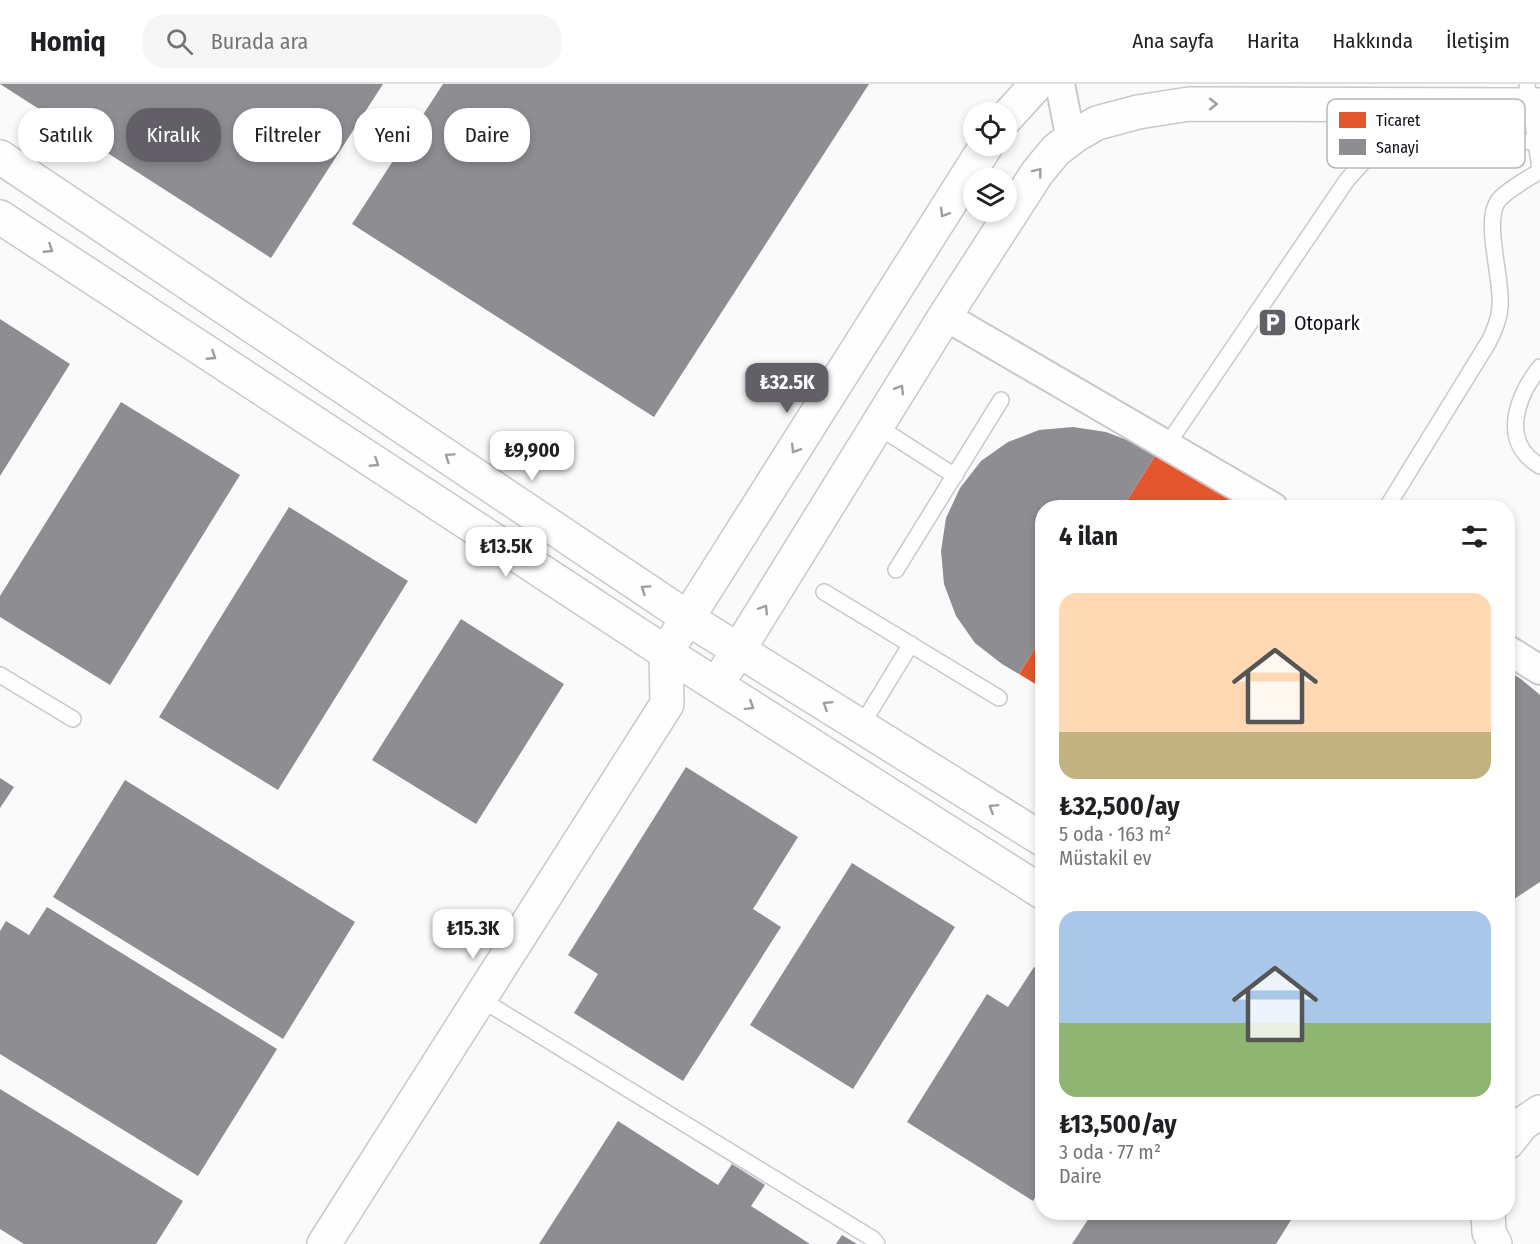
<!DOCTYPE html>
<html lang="tr">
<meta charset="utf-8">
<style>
:root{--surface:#fff;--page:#f6f6f6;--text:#202124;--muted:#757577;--line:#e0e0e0;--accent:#635f67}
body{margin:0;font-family:"Fira Sans Condensed",sans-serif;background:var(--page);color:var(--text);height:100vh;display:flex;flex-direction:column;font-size:22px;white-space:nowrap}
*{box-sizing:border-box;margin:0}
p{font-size:20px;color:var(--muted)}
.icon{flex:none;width:33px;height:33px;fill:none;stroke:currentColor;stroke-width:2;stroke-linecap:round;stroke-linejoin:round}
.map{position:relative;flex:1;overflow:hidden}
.side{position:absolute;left:1035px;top:416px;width:480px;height:720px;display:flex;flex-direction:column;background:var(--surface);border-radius:24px;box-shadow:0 3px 9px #0003}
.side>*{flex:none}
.banner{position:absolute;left:18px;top:24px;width:570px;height:54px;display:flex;gap:12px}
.tools{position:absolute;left:963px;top:18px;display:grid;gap:12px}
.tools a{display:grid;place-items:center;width:54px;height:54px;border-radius:50%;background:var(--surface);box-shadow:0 3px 9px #0003;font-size:30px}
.price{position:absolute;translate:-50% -51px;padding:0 14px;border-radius:12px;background:#fff;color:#222;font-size:20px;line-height:39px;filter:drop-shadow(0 2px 3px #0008)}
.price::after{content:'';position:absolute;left:50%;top:36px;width:18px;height:14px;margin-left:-9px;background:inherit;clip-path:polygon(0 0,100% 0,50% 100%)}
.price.selected{background:var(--accent);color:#fff}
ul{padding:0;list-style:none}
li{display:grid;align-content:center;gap:12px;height:318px;padding:0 24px}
li span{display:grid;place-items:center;height:186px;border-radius:18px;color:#555}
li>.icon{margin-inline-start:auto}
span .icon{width:108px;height:108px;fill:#fffc;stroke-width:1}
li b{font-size:26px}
h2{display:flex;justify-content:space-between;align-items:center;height:72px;padding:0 24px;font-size:26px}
.tag{padding:0 21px;border-radius:24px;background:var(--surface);box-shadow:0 3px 9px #0003;font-size:21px;line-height:54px}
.tag.selected{background:var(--accent);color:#fff}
header{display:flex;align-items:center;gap:36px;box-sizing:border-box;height:84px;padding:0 30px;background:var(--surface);border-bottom:2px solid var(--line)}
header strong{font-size:28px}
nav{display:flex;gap:33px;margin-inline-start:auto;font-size:21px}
.search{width:420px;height:54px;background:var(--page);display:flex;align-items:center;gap:15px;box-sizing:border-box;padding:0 21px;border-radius:24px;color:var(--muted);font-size:22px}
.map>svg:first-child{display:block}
.shops{fill:#e4572e}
.industry{fill:#8d8d92}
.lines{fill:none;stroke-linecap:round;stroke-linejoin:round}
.service-casing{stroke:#cac7cd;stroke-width:18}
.minor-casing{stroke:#cac7cd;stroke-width:32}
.tertiary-casing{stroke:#cac7cd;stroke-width:36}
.service{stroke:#fefefe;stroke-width:15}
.minor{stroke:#fefefe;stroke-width:28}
.tertiary{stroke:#fefefe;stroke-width:33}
.oneway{stroke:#9f9da2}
.labels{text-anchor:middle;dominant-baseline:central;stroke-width:6;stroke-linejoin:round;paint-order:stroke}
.poi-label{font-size:20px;fill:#110c18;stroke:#fff;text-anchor:start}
.key{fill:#fff;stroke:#b8b6ba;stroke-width:1.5}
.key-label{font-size:16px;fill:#110c18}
</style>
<header>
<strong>Homiq</strong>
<div class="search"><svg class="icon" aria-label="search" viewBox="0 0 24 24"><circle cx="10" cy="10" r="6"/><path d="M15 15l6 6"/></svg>Burada ara</div>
<nav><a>Ana sayfa</a><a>Harita</a><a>Hakkında</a><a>İletişim</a></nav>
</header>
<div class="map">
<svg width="1540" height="1160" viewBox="0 0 1540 1160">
<rect width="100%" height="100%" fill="#fafafa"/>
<path class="shops" d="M1156,370l85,53h-118z
M1042,553v51l-23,-14z"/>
<path class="industry" d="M0,0h383l-112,174z
M443,0h426l-215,333 -302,-193z
M0,235l70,45 -70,112z
M121,318l119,73 -130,210 -110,-68v-21z
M1073,343l33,5 29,11 21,11 -33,53h-81v130l-23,37 -17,-10 -27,-21 -19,-27 -12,-32 -3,-33 5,-33 14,-30 21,-27 27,-19 31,-12z
M289,423l119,74 -130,209 -119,-73z
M461,535l103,65 -88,140 -104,-64z
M1508,587l13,8 19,16v187l-32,21z
M686,683l112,70 -45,72 28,18 -98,154 -109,-68 24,-39 -30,-19z
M0,694l14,9 -14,21z
M125,696l230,142 -72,117 -230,-142z
M852,779l103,64 -102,162 -103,-64z
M47,823l230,142 -79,127 -198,-122v-123l6,-10 23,14z
M1034,883l8,6v213l-9,15 -126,-79 80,-128 21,13z
M0,1005l183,112 -27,43h-132l-24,-15z
M618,1037l100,64 14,-21 33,21 -14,21 59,38h-271z
M1093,1128h203l-20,32h-204z
M842,1151l15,9h-21z"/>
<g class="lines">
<defs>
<path id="service" d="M1527,0l13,84
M1540,283c-23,29 -41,75 0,99
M877,342l78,50
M1167,361l180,-265 18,-20 16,-8 154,-11
M1387,423l101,-164c6,-11 11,-23 12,-36 3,-27 -17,-85 -2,-106 7,-10 31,-23 42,-30
M896,486l105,-170
M824,508l175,106
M0,591l73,44
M861,642l50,-82
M479,914l394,241 4,5"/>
<path id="minor" d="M1060,0l11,56
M945,232l328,191
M1508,566l32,20"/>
<path id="tertiary" d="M1006,34l31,-34
M0,73l703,471 339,211
M0,133l671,439 371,236
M726,586l219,-354 92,-143 19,-23 20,-15 21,-12 41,-11 51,-8 351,1
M1508,1058l14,-18 18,-12
M1488,1128l1,20 6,12
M324,1160l343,-540 -1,-52 320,-506"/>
</defs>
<use href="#service" class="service-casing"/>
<use href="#minor" class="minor-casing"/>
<use href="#tertiary" class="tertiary-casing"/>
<use href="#service" class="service"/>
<use href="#minor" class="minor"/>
<use href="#tertiary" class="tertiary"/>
</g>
<defs><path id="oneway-chevron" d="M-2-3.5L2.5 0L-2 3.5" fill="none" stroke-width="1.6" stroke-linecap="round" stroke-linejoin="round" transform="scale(1.5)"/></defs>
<g class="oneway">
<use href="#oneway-chevron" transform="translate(1213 20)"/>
<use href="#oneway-chevron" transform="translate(1038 88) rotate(-52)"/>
<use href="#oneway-chevron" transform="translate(944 129) rotate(122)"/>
<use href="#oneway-chevron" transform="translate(49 165) rotate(33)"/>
<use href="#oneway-chevron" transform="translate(212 272) rotate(33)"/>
<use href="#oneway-chevron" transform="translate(900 305) rotate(-58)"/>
<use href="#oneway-chevron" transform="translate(795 365) rotate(122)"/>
<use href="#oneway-chevron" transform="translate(449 373) rotate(-146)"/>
<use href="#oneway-chevron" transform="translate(375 379) rotate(33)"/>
<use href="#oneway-chevron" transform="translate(645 505) rotate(-146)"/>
<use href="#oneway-chevron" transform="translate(764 525) rotate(-58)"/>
<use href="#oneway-chevron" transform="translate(827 621) rotate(-148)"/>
<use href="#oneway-chevron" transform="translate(750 622) rotate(32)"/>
<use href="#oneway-chevron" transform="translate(993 724) rotate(-148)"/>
</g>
<defs>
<symbol id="parking-square" viewBox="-11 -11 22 22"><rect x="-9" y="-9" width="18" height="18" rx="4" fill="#635f67" stroke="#fff"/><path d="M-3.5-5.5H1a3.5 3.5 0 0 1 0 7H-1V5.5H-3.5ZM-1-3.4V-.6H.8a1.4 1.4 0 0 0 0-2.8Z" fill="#fff"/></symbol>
</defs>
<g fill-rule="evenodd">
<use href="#parking-square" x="1256" y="222" width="33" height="33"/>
</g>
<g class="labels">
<g class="poi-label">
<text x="1294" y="239">Otopark</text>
</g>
</g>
<rect x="1327" y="15" width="198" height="69" rx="9" class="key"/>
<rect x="1339" y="28" width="27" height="16" fill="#e4572e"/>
<rect x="1339" y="55" width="27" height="16" fill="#8d8d92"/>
<g class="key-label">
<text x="1376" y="42">Ticaret</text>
<text x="1376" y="69">Sanayi</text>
</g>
</svg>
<div class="tools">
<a><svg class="icon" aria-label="locate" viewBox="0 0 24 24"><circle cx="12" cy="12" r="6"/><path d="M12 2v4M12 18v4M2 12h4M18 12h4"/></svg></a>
<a><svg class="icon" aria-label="layers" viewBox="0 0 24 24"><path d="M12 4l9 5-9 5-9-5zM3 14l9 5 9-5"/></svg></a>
</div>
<b class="price selected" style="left:787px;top:330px">₺32.5K</b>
<b class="price" style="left:532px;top:398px">₺9,900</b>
<b class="price" style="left:506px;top:494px">₺13.5K</b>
<b class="price" style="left:473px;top:876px">₺15.3K</b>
<div class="banner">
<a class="tag">Satılık</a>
<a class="tag selected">Kiralık</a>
<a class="tag">Filtreler</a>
<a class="tag">Yeni</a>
<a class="tag">Daire</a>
</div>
<section class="side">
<h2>4 ilan<svg class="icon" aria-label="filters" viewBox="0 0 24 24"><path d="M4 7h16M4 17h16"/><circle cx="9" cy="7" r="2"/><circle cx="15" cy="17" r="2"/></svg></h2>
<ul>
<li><span style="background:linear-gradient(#ffd9b3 75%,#c2b280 0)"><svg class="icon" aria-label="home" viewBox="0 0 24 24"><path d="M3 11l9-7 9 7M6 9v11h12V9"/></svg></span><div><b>₺32,500/ay</b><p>5 oda · 163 m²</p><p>Müstakil ev</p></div></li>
<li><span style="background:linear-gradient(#a9c7e8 60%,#8fb573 0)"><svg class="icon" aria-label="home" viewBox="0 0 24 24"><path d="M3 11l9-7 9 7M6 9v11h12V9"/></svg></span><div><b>₺13,500/ay</b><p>3 oda · 77 m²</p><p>Daire</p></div></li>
</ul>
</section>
</div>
